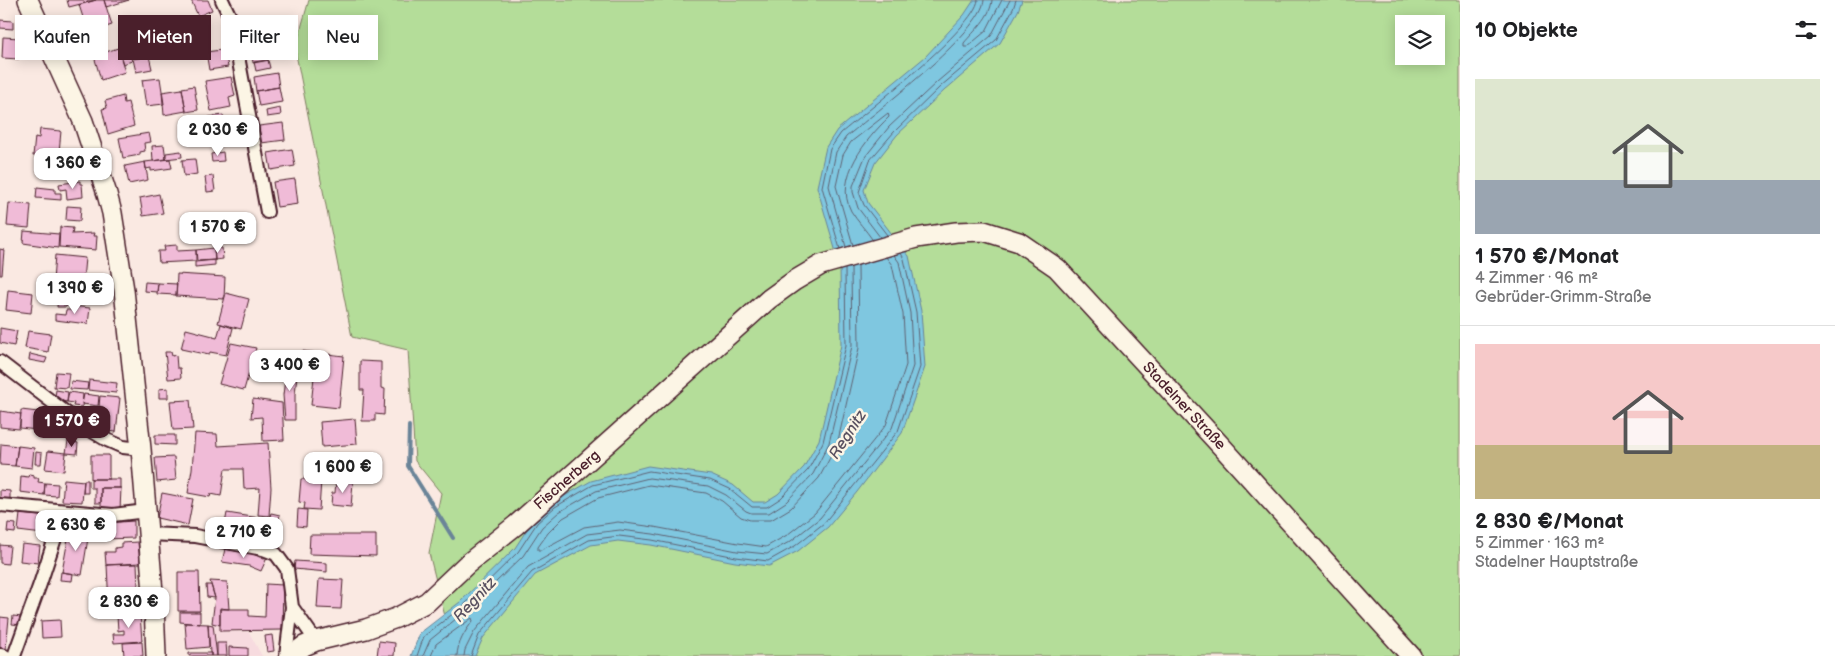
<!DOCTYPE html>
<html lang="de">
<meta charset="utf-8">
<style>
:root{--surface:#fff;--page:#f2f2f2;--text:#202124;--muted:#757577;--line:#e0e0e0;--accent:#4a1f2b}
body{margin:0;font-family:"Balsamiq Sans",sans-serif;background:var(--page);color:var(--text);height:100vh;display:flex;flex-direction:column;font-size:19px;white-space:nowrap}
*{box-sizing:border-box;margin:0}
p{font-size:16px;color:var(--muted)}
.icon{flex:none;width:28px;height:28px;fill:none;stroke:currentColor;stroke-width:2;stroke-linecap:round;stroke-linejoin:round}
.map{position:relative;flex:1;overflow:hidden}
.panel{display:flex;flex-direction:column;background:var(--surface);width:375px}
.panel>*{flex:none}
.top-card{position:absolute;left:15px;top:15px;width:475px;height:45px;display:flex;gap:10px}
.fabs{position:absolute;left:1395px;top:15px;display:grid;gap:10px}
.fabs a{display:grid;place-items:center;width:50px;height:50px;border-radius:0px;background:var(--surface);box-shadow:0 2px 12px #0003;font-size:25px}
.price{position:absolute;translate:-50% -42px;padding:0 11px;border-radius:10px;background:#fff;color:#222;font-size:16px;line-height:32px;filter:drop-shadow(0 1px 2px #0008)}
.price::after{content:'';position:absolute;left:50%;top:30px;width:15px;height:11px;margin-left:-8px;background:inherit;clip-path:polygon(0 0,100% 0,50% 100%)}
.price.selected{background:var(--accent);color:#fff}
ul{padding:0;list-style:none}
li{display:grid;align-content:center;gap:10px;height:265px;padding:0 15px}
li+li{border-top:1px solid var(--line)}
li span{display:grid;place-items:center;height:155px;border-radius:0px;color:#555}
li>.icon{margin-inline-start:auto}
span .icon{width:90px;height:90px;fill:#fffc;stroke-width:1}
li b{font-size:21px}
h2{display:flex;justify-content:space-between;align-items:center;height:60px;padding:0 15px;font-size:21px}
.tag{padding:0 18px;border-radius:0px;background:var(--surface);box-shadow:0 2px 12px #0003;font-size:18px;line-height:45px}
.tag.selected{background:var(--accent);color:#fff}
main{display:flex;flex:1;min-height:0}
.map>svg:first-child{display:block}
.built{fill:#f7dbdf}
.green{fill:#b4dd99;stroke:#7f7e62;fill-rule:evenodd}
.water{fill:#7fc7e0;stroke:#6a8498}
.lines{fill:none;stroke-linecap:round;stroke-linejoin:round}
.shore{stroke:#5f6273;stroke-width:1}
.stream{stroke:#6a8498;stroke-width:4}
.building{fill:#f0bbd7;stroke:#4a1f2b}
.minor-casing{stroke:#4a1f2b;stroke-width:16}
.secondary-casing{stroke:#4a1f2b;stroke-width:22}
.minor{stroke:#fcf5e5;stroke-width:12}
.secondary{stroke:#fcf5e5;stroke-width:19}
.labels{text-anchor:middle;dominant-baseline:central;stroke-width:5;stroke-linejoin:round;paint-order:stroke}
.street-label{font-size:15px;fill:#4a1f2b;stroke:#fcf5e5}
.water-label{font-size:16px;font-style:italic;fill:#5a5161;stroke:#fcf5e5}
</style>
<main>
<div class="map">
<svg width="1460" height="656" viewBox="0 0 1460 656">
<rect width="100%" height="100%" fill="#fae9e2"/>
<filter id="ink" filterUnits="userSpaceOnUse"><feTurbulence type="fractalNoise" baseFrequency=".02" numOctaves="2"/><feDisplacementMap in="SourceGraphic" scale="10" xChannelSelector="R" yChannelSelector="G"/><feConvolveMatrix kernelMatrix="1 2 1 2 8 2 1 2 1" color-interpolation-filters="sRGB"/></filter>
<g filter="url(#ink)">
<path class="built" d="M213,624l7,1v6l29,1 13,24h-45l-1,-16z"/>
<path class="green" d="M309,0h1151v656h-1005l-26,-103 12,-60 -26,-32 -7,-111 -56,-13 -57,-288zM1404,24h32v32h-32z"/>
<path class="water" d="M974,0h48l-4,11 -18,32 -55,47 -48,45 -22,28 -11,27 4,13 41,53 12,55 4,56 -23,66 -45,59 -29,35 -30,24 -29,15 -34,-4 -84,-17 -33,-4 -27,4 -56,30 -52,63 -8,18h-64l9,-23 40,-31 55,-54 18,-28 19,-17 39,-22 57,-15 63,9 22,10 20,17h12l13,-8 26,-27 15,-27 22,-95 -1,-79 -23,-79 9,-40 11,-17 88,-73 39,-42z"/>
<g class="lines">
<path class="shore" d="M992,0c-1,17 -18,31 -28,43v4h3l19,-16 16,-31
M887,235l-23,-30 -5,-13 11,-32 24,-28 47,-46 55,-46 17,-31 3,-9
M880,237l-22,-29 -5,-16v-6l12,-29 24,-30 48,-45 54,-46 19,-36
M853,245l-17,-59 7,-31 8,-13 37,-29 1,4c-23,22 -55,61 -38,94 6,10 15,19 21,28
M846,247l-17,-61 7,-34 10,-15c26,-22 137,-106 138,-137
M840,249l-18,-62 8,-38 11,-16c26,-22 134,-105 137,-133
M858,265l1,83 -22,97 -18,33 -28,30 -20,12h-21l-9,-3 -19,-16 -16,-8 -57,-8 -51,13 -35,20 -15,15 -10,14v3h3l43,-23 34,-5 36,5 84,16 28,4 21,-12 28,-22 71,-88 20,-60 -3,-51 -11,-49 -6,-8
M417,656l7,-20 39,-30 55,-54 19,-29 18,-16 38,-22 56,-14 61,9 20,9 22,18h15l14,-9 27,-28 15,-28 23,-97 -1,-76
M423,656l7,-16 37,-30 56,-54 19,-29 17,-15 37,-21 53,-13 59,8 18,9 20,16 5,2h18l17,-11 27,-28 16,-31 23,-97 -1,-78
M431,656l5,-12 36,-26 1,3c-8,10 -16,23 -16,35
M464,656l1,-6 9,-18 54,-65 59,-33 33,-4 33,4 84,17 30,3 24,-13 29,-23 72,-90 21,-62 -3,-53 -11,-51 -5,-7
M471,656l8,-21 53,-63 57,-32 30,-4 33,4 84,17 32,4 27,-15 29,-23 74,-92 22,-64 -4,-55 -12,-53 -3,-6"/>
<path class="stream" d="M409,426l-1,40 45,72"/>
</g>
<path class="building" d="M67,0h29l-27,7z
M96,0h8l8,25 -24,8 -9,-28z
M104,0h25l-23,7z
M191,0h17l4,10 -14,6z
M0,20l13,1v8l-13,-1z
M264,20l5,32 -19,3 -5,-31z
M3,37l17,1 -1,21 -17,-1z
M127,46l5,15 -9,3 -5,-16z
M118,48l7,24 -24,8 -7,-24z
M221,50l1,8 4,-1 2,10 -19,3 -3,-18z
M268,52l1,8 -16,3 -1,-8z
M149,56l3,13 -16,3 -3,-13z
M268,60l2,8 -14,3 -2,-9z
M277,73l2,14 -23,4 -2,-14z
M231,77l4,19 -6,2 2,9 -20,4 -6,-30z
M160,78l4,26 -18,2 -4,-26z
M194,86l4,24 -12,2 -4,-24z
M279,87l3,15 -23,4 -3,-15z
M182,89l4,22 -22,4 -2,-23z
M123,96l1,7 4,-1 6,24 -26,8 -6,-25 5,-1 -2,-7z
M280,108l1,7 -14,2 -1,-6z
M223,115l1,7 -14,2 -1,-7z
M283,123l2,17 -24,3 -2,-17z
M40,129l21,2 -3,32 -21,-2 1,-5h-5l2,-19 4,1z
M149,133l2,9 -7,1 1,8 -5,1v3l-17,3 -4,-20z
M164,145l2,14 -13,2 -1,-15z
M292,149l3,17 -24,4 -3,-17z
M181,151l1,6 -16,2v-6z
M223,152l1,9 -12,1 -1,-8z
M170,159l2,9 -21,3v-3l-5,1 -1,-7z
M195,159l2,15 -13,2 -2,-16z
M145,162l3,18 -19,4 -4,-18z
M213,176l2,15 -8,1 -2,-15z
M295,179l3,25 -21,3 -4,-25z
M80,181v3h2l1,13 -16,2 -1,-10 -6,1 -1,-6z
M37,187l18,2v4h6v7l-25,-2z
M159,194l4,19 -20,3 -3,-18z
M9,203l22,2 -2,23 -22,-2z
M67,206l14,1 -1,14 -14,-1z
M216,223l1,10 -10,1 -1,-10z
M60,227l13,1 -1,6 22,-1 -1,3h4l-1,14 -37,-3z
M24,231l35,3 -1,14 -35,-5z
M177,245v6l19,-1v11l-37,2 -1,-12h7l-1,-5z
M214,248l1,12 -18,1 -1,-11z
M214,248h8l1,11 -8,1z
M0,249l4,1 -2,25h-2z
M55,255l30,3 -2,22 -14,-1 -1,3 -15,-1z
M215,260v5l-20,2v-5z
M177,274l48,3 -1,22 -48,-3z
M145,282l13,1 -1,9 -13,-1z
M158,283l19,1 -1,11 -19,-1z
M59,287l11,1 -1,13 -3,6h-9z
M8,290l25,3 -2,20 -25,-3z
M226,293l23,6 -8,30 -23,-6z
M72,306l18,2 -2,16 -33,-4v-6l10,1 1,-5h6z
M221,324l12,4 -7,27 -16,-3 -1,3 -28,-6 5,-20 27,7v1l4,1z
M0,328l17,3 -3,15 -14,-3z
M28,331l23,3 -3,18 -23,-4z
M231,343l25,5 -12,42 -25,-6z
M302,351l42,5 -5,52 -28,-3 3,-28 -15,-2z
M165,352h6l1,4 4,-1 1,13h3l1,10 -13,1z
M30,354l17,4 -2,5 -16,-3z
M360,361l21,1v26l4,1 -1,26 -9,-1v7h-13l2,-31h-4z
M287,364l11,2 -3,28v26h-10l-2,-25z
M56,372l13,1 -2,15 -13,-1z
M89,380l28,3 -1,10 -28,-3z
M71,381l17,2 -1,7 -17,-1z
M168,388v10h-9v-9z
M56,390l12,2 -1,10 -6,-1 -6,-5z
M69,392l14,2 -1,13 -9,-1 1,-3 -7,-1z
M84,394l15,2 -1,10 -16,-2z
M100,396l20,2 -4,34 -16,-2 3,-23 -4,-1z
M253,399l29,4 2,37 -21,1 -1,-24 -11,1z
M190,400l3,29 -20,1 -3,-29z
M21,410l26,3 -2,18 -25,-3z
M0,411l21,3 -2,15 -19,-2z
M47,418l17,2v5l9,1 3,3v4l-31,-3z
M355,419l2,25 -35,3 -2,-25z
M195,433l22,1 1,12 50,-3 3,45 -2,28 -11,-1 2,-27 -16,1 -1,-20h-18l-4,27 -10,-2 -1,3 -22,-4 4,-24z
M155,435h20v10l-20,-1z
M68,441l10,2 -1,11 -11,-1z
M1,444l17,2 -3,20 -15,-1z
M18,446l16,2 -2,20 -17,-2z
M48,451l18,2 -2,18 -19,-2z
M36,452l6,1 -1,11h-6z
M91,455h18v24h-18z
M174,457l2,23 -19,2 -2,-24z
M29,474l5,1v3h5l-1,4 7,1 -1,12 -24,-3 1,-16 7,1z
M64,479l20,2 -2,21 -20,-1z
M91,479h29v9h-19v15h-6v-15h-4z
M301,479l20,1 -2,30 -15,-1 1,-6 -6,-1z
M84,480h4v13h-5z
M336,481l17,1 -2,25 -20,-2 1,-12h3z
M45,483l13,1 -1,12 -13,-1z
M101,488h20l-1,22h-19z
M0,490l10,1v9l-10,-1z
M162,493l31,6 -5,26 -31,-7z
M298,509l9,1 -1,17 -9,-1z
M227,513l32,5 -4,22 -32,-6z
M271,513l9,2 -6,22 -9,-3z
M20,514l20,2v-2h7v3h6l-2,18 -33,-4z
M134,521v17l-29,1 -1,-16z
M216,521l9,2 -2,11 -10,-3z
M8,523l8,1 -1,9 -8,-1z
M70,528l19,4 -7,43 -20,-3z
M257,533l10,2 -2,8 -10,-3z
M310,535h66v21l-67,-2z
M138,542l2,21 -34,2 -1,-13h10v-4l6,-1v-4z
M22,544l18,2 -2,17 -18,-2z
M0,545l10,1 -2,18 -8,-1z
M225,549l28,5 13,6 -5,11 -12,-5 -27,-4z
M295,561l32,2v9l-33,-3z
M137,564l2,44 -30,-2 -2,-41z
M61,572l12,2 -1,7 -12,-1z
M178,572h21l1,39h-22z
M319,579l24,1 -2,29 -24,-1z
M210,581l17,1 2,27 -9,-1v17l-8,-2 3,-25z
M266,584l17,1 -1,45 -62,1v-22h29v7l16,1z
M206,585h5l4,13 -8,-1z
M180,612h20v12l-20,-2z
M140,614l2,27 -28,2 -1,-9h11v-4l-6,1 -1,-16z
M13,616l9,1 -1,8 -9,-1z
M0,617l9,1 -3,31h-6z
M60,620l1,17 -19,1 -1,-17z
M185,623l23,1 1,23 -22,2z
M208,624l5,1 4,31h-6v-3h-1z
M272,635l2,16 -7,1 -2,-16z
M379,641l16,2 -1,13h-17z
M142,642l1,14h-19l-1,-13z
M217,643h9l1,13h-10z
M229,647l19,1v8h-19z
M189,653h22v3h-22z"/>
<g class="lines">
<defs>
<path id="minor" d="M222,0l9,19 36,193
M0,362l82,63 25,15 16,7 18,2
M0,505l113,10 33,-4
M148,534l47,2 68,13 13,5 11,15 5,38 24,34
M0,655l5,1
M14,656l26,-72 24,-73
M286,656l6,-49"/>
<path id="secondary" d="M28,0l55,121 24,73 5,19 12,77 17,159 13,155 2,52
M291,656l13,-10 12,-5 50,-12 30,-11 31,-16 39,-37 50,-40 253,-226 25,-18 27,-16 95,-27 40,-6 28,-1 35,11 38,26 166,180 188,208"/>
</defs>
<use href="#minor" class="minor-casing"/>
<use href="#secondary" class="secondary-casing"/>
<use href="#minor" class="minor"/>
<use href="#secondary" class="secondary"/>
</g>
</g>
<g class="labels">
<g class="street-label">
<text transform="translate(1184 406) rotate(47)">Stadelner Straße</text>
<text transform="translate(567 480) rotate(-41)">Fischerberg</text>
</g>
<g class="water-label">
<text transform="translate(848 435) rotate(-57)">Regnitz</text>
<text transform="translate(475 600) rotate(-47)">Regnitz</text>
</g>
</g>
</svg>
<div class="fabs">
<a><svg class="icon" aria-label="layers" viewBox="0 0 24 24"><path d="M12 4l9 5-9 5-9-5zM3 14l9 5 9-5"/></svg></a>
</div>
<b class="price" style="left:218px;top:157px">2 030 €</b>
<b class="price" style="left:73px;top:190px">1 360 €</b>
<b class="price" style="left:218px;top:254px">1 570 €</b>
<b class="price" style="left:75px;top:315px">1 390 €</b>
<b class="price" style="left:290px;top:392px">3 400 €</b>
<b class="price selected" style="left:72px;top:448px">1 570 €</b>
<b class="price" style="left:343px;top:494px">1 600 €</b>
<b class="price" style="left:76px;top:552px">2 630 €</b>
<b class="price" style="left:244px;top:559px">2 710 €</b>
<b class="price" style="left:129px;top:629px">2 830 €</b>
<div class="top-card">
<a class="tag">Kaufen</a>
<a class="tag selected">Mieten</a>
<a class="tag">Filter</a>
<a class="tag">Neu</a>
</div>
</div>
<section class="panel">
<h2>10 Objekte<svg class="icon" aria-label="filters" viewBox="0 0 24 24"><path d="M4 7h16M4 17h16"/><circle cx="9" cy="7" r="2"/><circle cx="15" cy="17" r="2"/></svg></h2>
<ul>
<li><span style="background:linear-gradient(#dfe7d0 65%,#9aa5b1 0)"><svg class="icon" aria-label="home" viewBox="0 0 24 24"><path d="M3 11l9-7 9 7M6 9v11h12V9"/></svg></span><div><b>1 570 €/Monat</b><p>4 Zimmer · 96 m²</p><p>Gebrüder-Grimm-Straße</p></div></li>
<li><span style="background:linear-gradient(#f6c9c9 65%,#c2b280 0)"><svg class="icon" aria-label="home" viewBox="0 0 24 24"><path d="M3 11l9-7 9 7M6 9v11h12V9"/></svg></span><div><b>2 830 €/Monat</b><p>5 Zimmer · 163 m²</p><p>Stadelner Hauptstraße</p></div></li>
</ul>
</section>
</main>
